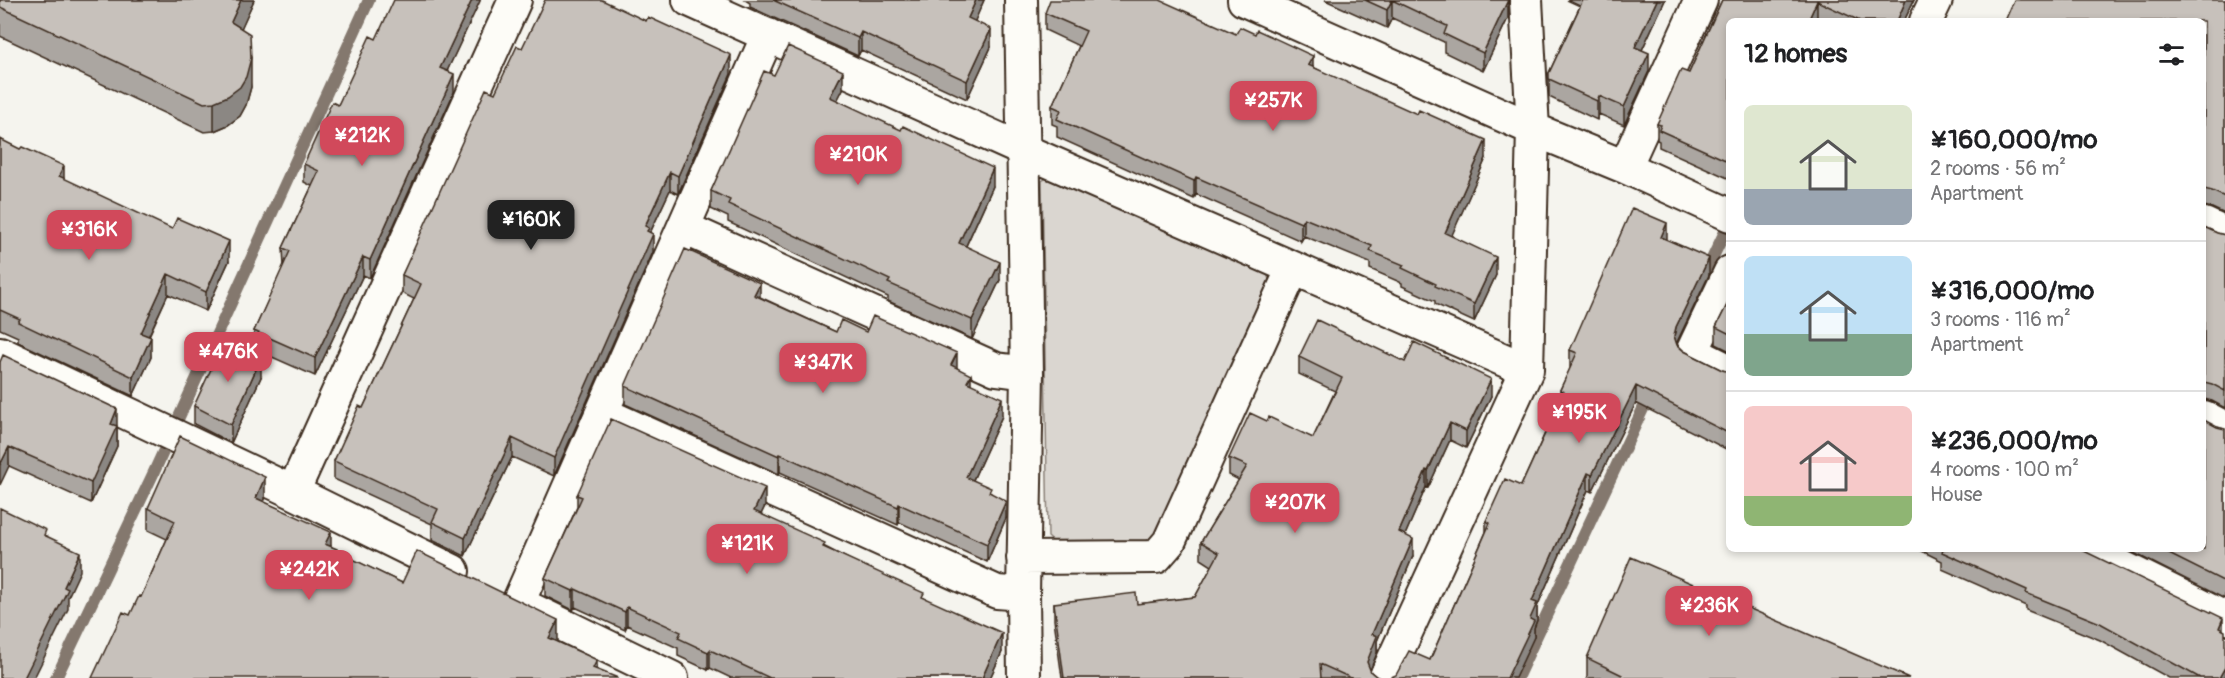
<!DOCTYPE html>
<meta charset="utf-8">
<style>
:root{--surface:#fff;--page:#f6f6f6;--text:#202124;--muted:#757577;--line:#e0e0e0;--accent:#d1495b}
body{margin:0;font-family:Pangolin,sans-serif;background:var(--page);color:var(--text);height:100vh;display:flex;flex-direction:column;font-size:22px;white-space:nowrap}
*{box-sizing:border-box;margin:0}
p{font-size:20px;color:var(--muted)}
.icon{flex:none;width:33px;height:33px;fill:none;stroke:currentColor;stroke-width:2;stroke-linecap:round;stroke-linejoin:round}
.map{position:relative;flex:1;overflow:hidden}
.side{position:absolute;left:1726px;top:18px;width:480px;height:534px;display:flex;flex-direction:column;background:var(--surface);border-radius:9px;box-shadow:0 3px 9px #0003}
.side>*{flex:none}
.price{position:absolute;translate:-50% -51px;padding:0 14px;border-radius:12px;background:var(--accent);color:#fff;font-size:20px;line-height:39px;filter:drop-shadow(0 2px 3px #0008)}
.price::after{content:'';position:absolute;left:50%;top:36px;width:18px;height:14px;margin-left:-9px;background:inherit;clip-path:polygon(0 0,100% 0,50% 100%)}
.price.active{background:#222;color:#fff}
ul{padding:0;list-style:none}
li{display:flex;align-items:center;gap:18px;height:150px;padding:0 18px}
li+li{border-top:2px solid var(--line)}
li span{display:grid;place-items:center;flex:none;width:168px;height:120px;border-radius:9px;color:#555}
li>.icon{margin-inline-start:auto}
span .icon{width:72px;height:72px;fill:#fffc;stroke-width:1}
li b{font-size:26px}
h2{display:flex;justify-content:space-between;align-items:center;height:72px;padding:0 18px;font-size:26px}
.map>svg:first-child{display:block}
.green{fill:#dad6d0;stroke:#8a8077;stroke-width:1.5}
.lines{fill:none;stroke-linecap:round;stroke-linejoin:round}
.stream{stroke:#84786e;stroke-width:12}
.street-casing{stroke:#3b2a1e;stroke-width:36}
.street{stroke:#fdfcf7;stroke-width:32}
.wall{fill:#aba6a1;stroke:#3b2a1e;stroke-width:1.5}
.shaded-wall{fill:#8b8783;stroke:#3b2a1e;stroke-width:1.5}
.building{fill:#c7c1bb;stroke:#3b2a1e;stroke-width:1.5}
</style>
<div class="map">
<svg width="2225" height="678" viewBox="0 0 2225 678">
<rect width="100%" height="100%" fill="#f5f4ee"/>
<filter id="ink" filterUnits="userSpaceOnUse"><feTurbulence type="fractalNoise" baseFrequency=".0167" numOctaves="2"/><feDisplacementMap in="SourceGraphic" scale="12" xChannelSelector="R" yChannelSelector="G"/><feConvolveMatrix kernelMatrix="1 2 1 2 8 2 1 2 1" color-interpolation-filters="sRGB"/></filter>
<g filter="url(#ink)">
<path class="green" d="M1054,173l211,95 6,17 -115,251 -14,7 -82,5 -12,-11 -6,-356z"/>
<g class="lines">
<path class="stream" d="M1702,280l28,-59
M56,678l98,-206 215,-472
M1517,678l133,-284"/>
<defs>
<path id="street" d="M689,0l334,150 504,220 -142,308
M1021,0l6,373 -4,221 1,84
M1244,0l289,129 92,38 105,48
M1526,0l7,129 -6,241
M1926,21l10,-21
M1625,167l76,-167
M2204,224l21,10
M684,228l312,141 31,4
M1730,272l-38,80 38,19
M0,353l293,139 160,79
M602,413l395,179 26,2
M2204,417l21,11
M293,492l222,-492
M2086,549l139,69
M1023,558l133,-1 13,-15 124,-274
M518,603l250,-568
M520,604l152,74"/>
</defs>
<use href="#street" class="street-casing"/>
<use href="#street" class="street"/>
</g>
<path class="wall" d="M0,0h254l-13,28 10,59 -5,18 -6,11 -12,9 -14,6 -10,1 -204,-96z
M480,0l-33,71 7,21 -84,186 -7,-3 -48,101 -61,-27v-18l30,-65 -1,-18 29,-62 -8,-4v-18l72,-125z
M745,0h239l-10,22 17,25 -24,52 -106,-49 -3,6 -108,-49v-4z
M1325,0h183v18l-25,53 -39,-19v-10l-52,-24 -5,10z
M1567,0h98l-23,50 7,21 -25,54 -25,-11 -2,6 -48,-23v-24l31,-67z
M1722,0h192l-10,21h-81l-6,-3 -1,3h-86v158l-71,-32v-6l-2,-1v-16l32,-51z
M2225,0v214l-13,-6 -8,-2v-185z
M1045,13l191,21 77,33 173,91 -35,78 45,39 -22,47 -39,-18v-3l-33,-15v-3l-32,-14v-6l-66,-27 -3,5 -105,-47 -2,5 -137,-62v-11l-5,-2v-18l27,-60 -34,-16z
M522,48l209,26 -53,120 -8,-4 -20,43 3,19 -99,224 -42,-19 -47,99 -33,-16v-16l-98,-45v-18l29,-53 51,-109 -12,-6v-18l93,-182z
M774,75l69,14 -6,11 156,86 -27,60 34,34 -28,59 -84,-38v-4l-160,-75v-5l-17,-8v-18z
M0,139l64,40 165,82 -23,50 -38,-17 -19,42 2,21 -18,39 -115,-54v-5l-18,-8z
M2204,227l13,6 8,2v173l-13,-7 -8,-2z
M1667,240l42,35 -33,68 8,8 38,19 8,2v79l-94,-48 -44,89 -4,-2 -51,117v13l-3,8v9l-104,23 56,-128v-11l35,-35 39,-86v-10l11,-23h-1v-17z
M760,297l76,35h30l91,36 14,16 31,32 -29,64 18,13 15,25 -19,44 -88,-40 -1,3 -118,-53 -1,2 -154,-70v-18z
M1730,299v52l-14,-7v-17z
M1299,357l106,5 86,34 -25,52 -16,-8 -22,48 -2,-1 -21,48 8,21 -36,85v12l-7,18 7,6 4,1h-319l-8,-58v-17l83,1 58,-7 17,-31 -11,-7v-17l38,-62 -10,-5v-17l38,-37 46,17 22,-47 -36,-17z
M0,362l117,67v17l-26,57 -82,-37z
M261,377l-30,66 -37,-19v-18z
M2217,427l8,2v170l-99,-50h78z
M577,495l188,11 -4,8 163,84 78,54 -12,26h-259l-21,-10 -2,2 -30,-14v-8l-51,-23 -2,5 -50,-23 -2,3 -28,-14v-18l32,-71z
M265,499l-1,3 67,44 6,6 65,31 156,37 -428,-5 11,-18 26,-58 -19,-9v-22z
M1918,549h162l143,81 2,48h-56l-69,-38 -74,-30v-4l-84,-37v-8z
M1587,658l322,20h-322z"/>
<path class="shaded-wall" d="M241,0h13l-23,51v-29z
M472,0h8v1l-40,85v-18z
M976,0h8l-16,37v-19z
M1392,0v18l-5,10v-18z
M1508,0v18l-25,53v-18z
M1657,0h8l-30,65v-18z
M1906,0h8l-10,21h-7z
M1817,1v17l-1,3h-8z
M991,29v18l-24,52v-18z
M861,32v18l-3,6v-18z
M1649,53v18l-25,54v-18z
M731,55v19l-53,120v-18z
M1313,56v18l-5,-9z
M251,58v29l-5,18 -6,11 -12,9 -14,6v-29z
M843,71v18l-13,26v-18z
M454,74v18l-84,186v-18z
M1599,96v18l-2,6v-19z
M1486,140v18l-41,93v-18z
M64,166v19l-5,-9z
M993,168v18l-34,75v-18z
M670,172v18l-21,45 4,-1v18l-99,224v-18l91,-232z
M1196,177v17l-2,5v-18z
M1304,218v18l-3,5v-18z
M1667,223v17l-6,-3z
M229,241v20l-23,50v-19z
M363,257v18l-48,101v-18z
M1496,257v18l-22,47v-18z
M1709,258v17l-33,69 -2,-8 2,-9z
M1000,262v18l-28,59v-19z
M168,274v20l-27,58v-19z
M760,283v18l-6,-6z
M151,337v20l-18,39v-19z
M957,353v18l-6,-6z
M261,358v19l-30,66v-18z
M971,375v17l-4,-10z
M1491,379v17l-25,52v-17z
M1636,386v17l-44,89v-17z
M1002,398v18l-36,79v-18z
M117,409v37l-26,57v-20l20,-59z
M1450,423v17l-22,48v-17z
M512,438v19l-47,99v-18z
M9,447v19l-9,19v-20z
M780,454v18l-1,2v-18z
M1426,470v17l-27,62v-17z
M1588,473v17l-51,117v13l-3,8v9l-19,41h-8l23,-59 2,-18z
M265,477v22l-9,22v-23z
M765,488v18l-11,23v-18z
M1006,501v17l-19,44v-18z
M899,504v18l-1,3v-18z
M331,532v22l-6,-10z
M1413,539v17l-36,85v12l-10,25v-16l5,-28z
M80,552v19l-12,26v12l-34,69h-10l40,-91z
M575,589v18l-2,3v-19z
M627,607v18l-2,5v-18z
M2223,618v17l-4,-7z
M558,620v22l-9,-4z
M1002,633v19l-12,26h-8z
M710,650v18l-2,2v-18z
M597,660v18l-4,-10z
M2225,667v11h-6z"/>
<path class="building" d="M0,0h241l-10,22 19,12 1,24 -5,19 -6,10 -12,9 -14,6 -10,1 -204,-96z
M394,0h78l-32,68 14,6 -84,186 -7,-3 -48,101 -61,-27 36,-80 -7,-3 36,-77 -15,-7 28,-62 6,3 32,-69 6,3z
M545,0h57l44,21 2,-4 83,38 -53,121 -8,-4 -25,54 4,2 -2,3 6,3 -99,224 -42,-20 -47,100 -33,-16 6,-13 -104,-48 25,-55 4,2 58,-124 -19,-9 84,-186 9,4 22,-47 5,2z
M773,0h203l-8,18 23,11 -24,52 -106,-49 -3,6z
M1050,0h110l76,34 4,-7 15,7 2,-4 56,26 -5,9 109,49 2,-4 67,30 -41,93 51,24 -22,47 -39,-18 1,-2 -34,-16 2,-3 -34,-14 2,-5 -68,-28 -3,5 -105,-46 -2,4 -137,-62 4,-9 -9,-4 34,-75 -41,-18z
M1365,0h143l-25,53 -39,-19 3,-8 -55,-26 -5,10z
M1583,0h74l-22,47 14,6 -25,54 -25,-11 -2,5 -48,-22v-6z
M1722,0h184l-9,21h-37l-43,-20 -9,20h-78v141l-71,-32 2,-5 -4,-1 24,-54 8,3z
M2014,0h211v197l-13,-6 -8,-2v-168h-199z
M788,46l55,25 -13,26 71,33 2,-4 90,42 -34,75 41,19 -28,58 -84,-37 2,-3 -162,-76 2,-4 -19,-9 53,-120 10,4z
M0,139l20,10 2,-2 42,19 -5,10 113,53 5,-11 52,23 -23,51 -38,-18 -27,59 10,4 -18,40 -115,-55 2,-3 -20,-9z
M1632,208l35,15 -6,14 48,21 -33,69 -2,9 3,9 7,6 38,19 8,2v62l-94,-48 -44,89 -4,-2 -56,128 5,2 -7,16 4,2 -27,57h-118l7,-3 13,-24 21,9 60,-137 -4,-2 19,-42 16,7 43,-94 -4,-2 17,-37 -7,-3z
M2204,227l13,6 8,2v156l-13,-7 -8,-2z
M685,249l75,34 -6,12 82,37 5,-12 25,12 7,-16 84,37 -6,12 20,10 -4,7 35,16 -36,79 25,11 -2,4 17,9 -19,43 -88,-40 -1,3 -118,-53 -1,2 -154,-70z
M1730,299v35l-14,-7z
M1317,320l88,42 9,-20 77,37 -25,52 -16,-8 -22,48 -2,-1 -27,62 14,7 -41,95 5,2 -10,26 4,10 6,5 4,1h-30l-31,-14 1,14h-257l-10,-75 82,-10 1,11 58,-7 24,-44 -18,-11 46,-76 -18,-8 21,-45 17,8 2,-4 44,21 29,-60 -43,-21z
M224,341l37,17 -30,67 -37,-19z
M3,355l114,54 -6,15 6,2 -26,57 -82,-36 -9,18v-103z
M611,419l154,69 -11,23 71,32 -2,4 101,46 -2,4 80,36 -20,45h-212l-60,-28 -2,2 -30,-14 3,-6 -54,-25 -2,5 -50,-23 -2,2 -28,-13 37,-81 -5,-2z
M2204,420l13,7 8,2v153l-66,-33h45z
M180,436l85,41 -9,21 75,34 -6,12 12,5 -1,2 66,32 15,-32 141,69 -9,18 48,22 -4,8 25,10h-526l31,-66 7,3 9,-19 2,1 34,-76 -27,-13z
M0,508l46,22 -2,5 36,17 -16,35 4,2 -44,89h-24z
M1943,549h137l143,69 -4,10 6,3v36l-6,11h-19l-100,-55 -74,-30 1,-3 -85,-38z
M1631,557l278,121h-288l1,-3 -35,-17z"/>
</g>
</svg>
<b class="price" style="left:1273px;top:132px">¥257K</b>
<b class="price" style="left:362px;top:167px">¥212K</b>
<b class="price" style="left:858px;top:186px">¥210K</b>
<b class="price active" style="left:531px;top:251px">¥160K</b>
<b class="price" style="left:89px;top:261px">¥316K</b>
<b class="price" style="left:228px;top:383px">¥476K</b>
<b class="price" style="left:823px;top:394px">¥347K</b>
<b class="price" style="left:1579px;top:444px">¥195K</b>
<b class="price" style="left:1295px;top:534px">¥207K</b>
<b class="price" style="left:747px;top:575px">¥121K</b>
<b class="price" style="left:309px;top:601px">¥242K</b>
<b class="price" style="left:1709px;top:637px">¥236K</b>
<section class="side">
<h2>12 homes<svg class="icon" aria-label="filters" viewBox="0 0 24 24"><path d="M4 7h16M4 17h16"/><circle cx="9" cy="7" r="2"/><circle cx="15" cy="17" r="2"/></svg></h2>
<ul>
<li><span style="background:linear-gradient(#dfe7d0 70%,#9aa5b1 0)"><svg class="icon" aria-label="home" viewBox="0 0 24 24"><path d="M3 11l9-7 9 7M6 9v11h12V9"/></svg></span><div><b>¥160,000/mo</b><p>2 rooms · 56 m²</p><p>Apartment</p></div></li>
<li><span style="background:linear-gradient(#bfe0f5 65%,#7fa58c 0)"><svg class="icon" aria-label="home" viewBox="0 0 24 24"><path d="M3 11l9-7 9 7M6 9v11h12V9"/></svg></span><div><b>¥316,000/mo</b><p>3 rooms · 116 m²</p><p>Apartment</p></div></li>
<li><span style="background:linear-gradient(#f6c9c9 75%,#8fb573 0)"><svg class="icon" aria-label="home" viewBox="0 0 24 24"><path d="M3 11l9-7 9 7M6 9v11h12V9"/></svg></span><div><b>¥236,000/mo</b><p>4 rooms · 100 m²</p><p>House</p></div></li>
</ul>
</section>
</div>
